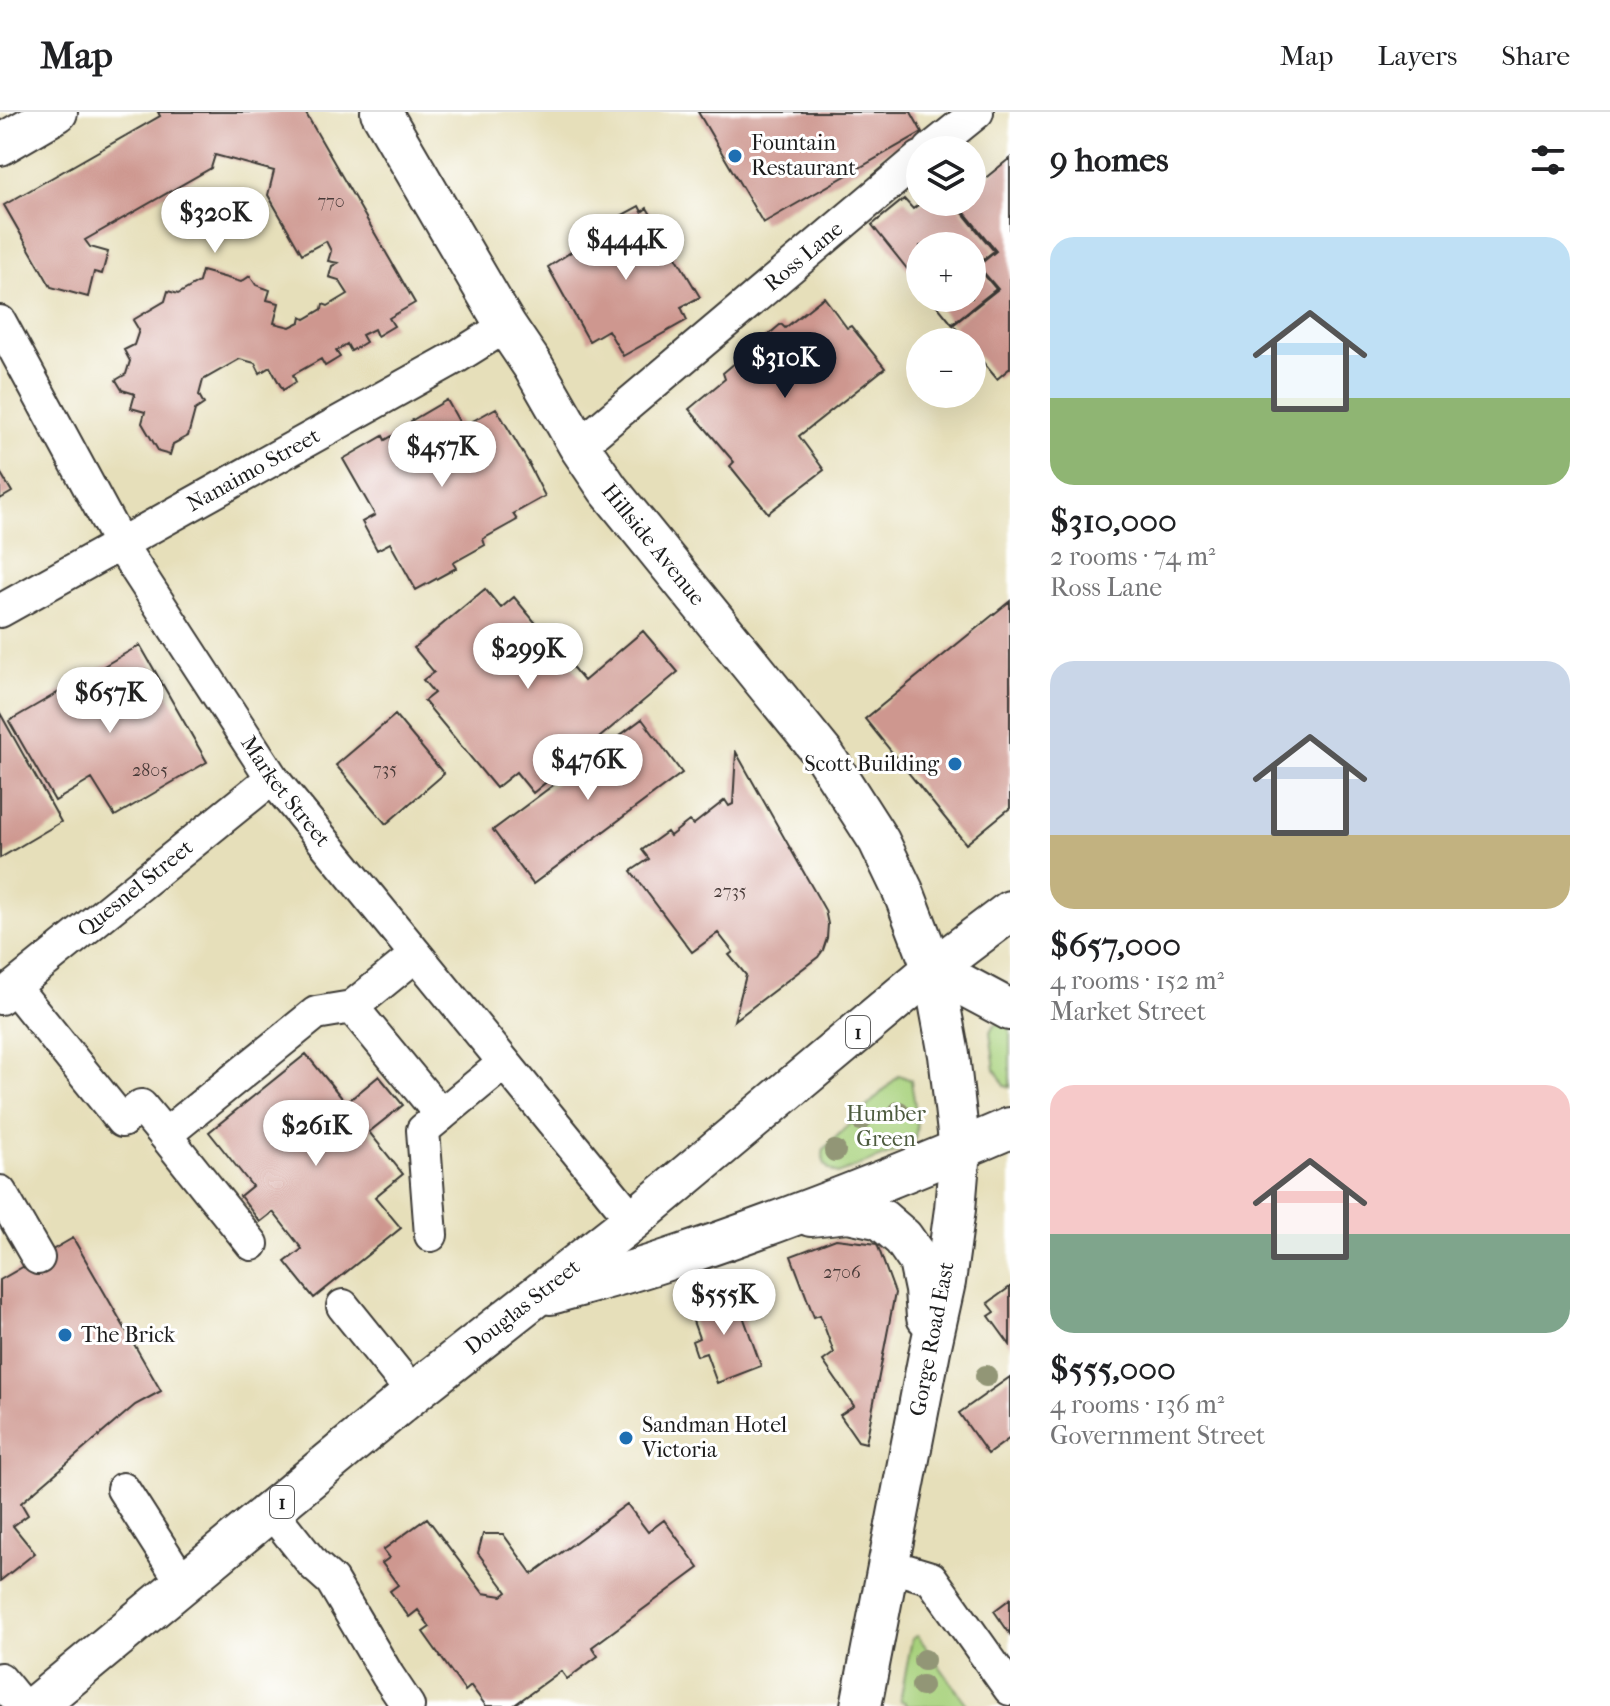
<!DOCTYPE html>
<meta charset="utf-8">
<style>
:root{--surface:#fff;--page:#f2f2f2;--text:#202124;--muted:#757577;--line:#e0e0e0;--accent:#111827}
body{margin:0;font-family:"IM FELL French Canon",serif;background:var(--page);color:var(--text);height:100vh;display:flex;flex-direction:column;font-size:30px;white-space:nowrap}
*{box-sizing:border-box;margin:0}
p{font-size:26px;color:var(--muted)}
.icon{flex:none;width:44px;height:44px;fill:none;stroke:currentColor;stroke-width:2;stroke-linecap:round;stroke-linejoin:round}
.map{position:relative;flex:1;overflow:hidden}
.side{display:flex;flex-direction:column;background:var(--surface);width:600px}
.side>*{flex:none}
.buttons{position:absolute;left:906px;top:24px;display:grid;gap:16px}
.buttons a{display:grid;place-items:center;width:80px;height:80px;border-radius:50%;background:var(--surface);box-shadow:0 8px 32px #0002;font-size:40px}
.price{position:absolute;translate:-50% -68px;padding:0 18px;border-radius:28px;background:#fff;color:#222;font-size:26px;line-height:52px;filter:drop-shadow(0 2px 4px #0008)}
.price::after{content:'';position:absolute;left:50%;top:48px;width:24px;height:18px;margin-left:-12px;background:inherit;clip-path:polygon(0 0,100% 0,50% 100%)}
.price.current{background:var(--accent);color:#fff}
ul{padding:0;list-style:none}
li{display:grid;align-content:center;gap:16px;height:424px;padding:0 40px}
li span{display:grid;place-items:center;height:248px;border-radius:24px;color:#555}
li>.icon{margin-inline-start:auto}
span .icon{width:144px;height:144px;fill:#fffc;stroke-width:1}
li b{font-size:34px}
h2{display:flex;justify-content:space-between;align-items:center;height:96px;padding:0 40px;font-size:34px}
header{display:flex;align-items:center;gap:48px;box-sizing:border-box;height:112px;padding:0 40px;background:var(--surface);border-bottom:2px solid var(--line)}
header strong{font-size:38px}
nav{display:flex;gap:44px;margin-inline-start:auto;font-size:28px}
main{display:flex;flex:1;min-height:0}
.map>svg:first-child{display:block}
.green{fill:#a7d17c;stroke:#62764c;stroke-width:2}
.building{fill:#ce978f}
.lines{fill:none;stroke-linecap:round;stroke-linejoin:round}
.minor-casing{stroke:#3a3934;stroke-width:36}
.major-casing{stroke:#3a3934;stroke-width:44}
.minor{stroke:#fff;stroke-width:32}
.major{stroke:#fff;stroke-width:40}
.tree{fill:#929676}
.poi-dot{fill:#1f6fb2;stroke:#fff;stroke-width:3}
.labels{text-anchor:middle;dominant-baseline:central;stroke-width:6;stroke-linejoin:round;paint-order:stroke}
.number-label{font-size:18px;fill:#483b39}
.shield{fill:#fff;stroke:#606060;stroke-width:2}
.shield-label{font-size:20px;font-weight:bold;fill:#1c1c1c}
.poi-label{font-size:22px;fill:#1c1c1c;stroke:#fff;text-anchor:start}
.street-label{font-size:22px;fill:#1c1c1c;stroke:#fff}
.park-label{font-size:22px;fill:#4d5b3e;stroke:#fff}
</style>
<header>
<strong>Map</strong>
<nav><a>Map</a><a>Layers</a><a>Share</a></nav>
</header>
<main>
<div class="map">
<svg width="1010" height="1594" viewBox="0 0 1010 1594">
<rect width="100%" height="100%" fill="#fff"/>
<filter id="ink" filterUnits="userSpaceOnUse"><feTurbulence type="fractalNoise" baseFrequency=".0125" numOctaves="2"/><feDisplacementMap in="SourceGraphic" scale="16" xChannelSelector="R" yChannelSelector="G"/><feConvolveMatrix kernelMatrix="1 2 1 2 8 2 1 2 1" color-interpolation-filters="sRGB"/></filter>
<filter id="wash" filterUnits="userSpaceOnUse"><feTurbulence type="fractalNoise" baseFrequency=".006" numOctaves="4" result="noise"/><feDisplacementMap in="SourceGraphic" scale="32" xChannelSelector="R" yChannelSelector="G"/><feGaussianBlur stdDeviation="1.8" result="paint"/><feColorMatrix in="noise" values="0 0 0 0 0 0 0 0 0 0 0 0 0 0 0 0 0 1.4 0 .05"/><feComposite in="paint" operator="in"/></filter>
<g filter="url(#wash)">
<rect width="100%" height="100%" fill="#e6dfba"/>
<path class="green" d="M1000,910l10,5v60l-5,-1 -10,-17 -5,-37 3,-6z
M899,963l12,5c2,19 11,47 1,65l-74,29c-12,-4 -17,-12 -14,-25z
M917,1524h1l50,70h-63v-4l-5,-1 12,-62z"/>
<g id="blocks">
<path class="building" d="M158,0h147l110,191 -26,15 5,8 -17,10 -3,-7 -12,6 4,7 -15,9 -4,-7 -11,7 4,6 -15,9 -4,-7 -28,16 3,7 -13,8 -13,-23 -10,6 -5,-10 -15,-4 -37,21 -4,15 5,9 -9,6 -7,26 -15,8 -3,11 -11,-3 -17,-29 3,-11 -14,-4 4,-14 -13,-4 -6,-10 10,-6 4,-13 -6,-11 10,-5 5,-15 -6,-10 32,-19 3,-10 10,3 21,-12 3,-11 39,11 9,-6 6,9 14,5 -3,10 12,3 -5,20 16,4 10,-5 1,-5 4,2 17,-10 1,-5 5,2 20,-12 -9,-14 -10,-3 3,-11 6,-3 -10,-2 3,-10 -5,-10 -24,13 -34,-59 6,-24 -59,-16 -4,13 -126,72 5,7 18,5 -6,22 -8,-2 -6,25 -37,-10 -47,-82 156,-89z
M698,0h213l11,20 -159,91z
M1010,46v210l-13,11 -25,-30v-7h-5l-14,-17 45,-36 -20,-23 18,-15 -40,-49h16v-13z
M904,87l9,10 9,-7h32l40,49 -18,14 20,24 -44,35 -21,-26h41v-52h-52v39l-48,-60z
M639,94l3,6 5,-4 53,89 -19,10 6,13 -64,36 -15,-26 -19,11 -41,-74 43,-28 -4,-5z
M824,185l23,31 4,-2 34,42 -86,68 25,34 -56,43 -38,-47 4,-4 -45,-53 36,-30 -2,-6 58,-49 4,4z
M447,288l15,27 34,-19 34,57h-1l16,31 -32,18 4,6 -34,19 2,6 -32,18 3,5 -40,22 -26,-47 -13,7 -15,-28 13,-7 -32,-56 40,-23 2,4 28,-16 -2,-3z
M0,360l12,20 -12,7z
M485,477l16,19 13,-11 70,84 59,-50 35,41 -145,121 -17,-21 -20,16 -72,-87 10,-8 -11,-13 11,-8 -20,-24z
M1010,489v207l-44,36 -101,-125z
M140,533l67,117 -92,54 -23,-37 -37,22 -46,-80z
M0,601l61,109 -61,36z
M395,603l49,59 -58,50 -50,-59z
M642,607l40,54 -149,111 -40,-54z
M736,640l89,158 3,14 -1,14 -4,12 -5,7 -84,64 12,-46 -17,-20 4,-3 -15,-19 -26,19 -61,-81 18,-12 -7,-9 25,-18 3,4 19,-15 4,4 32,-25 4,6 4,-2z
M306,942l40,49 33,-27 24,29 -34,27 34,42 -28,23 26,31 -87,70 -29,-36 17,-13 -29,-37 -13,10 -20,-26 12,-10 -43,-54z
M73,1126l88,153 -26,14 -114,98 7,12 -15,11 22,27 -35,28v-301z
M836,1127l41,5 18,49 -29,150 -8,-2 -18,-26 14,-9 -31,-45 11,-8 -14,-38 -6,2 -23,-61z
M1010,1175v58l-21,-29 6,-4 -7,-9z
M734,1179l27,75 -44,17 -11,-30 -9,3 -5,-15 7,-3 -11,-31z
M1010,1265v61l-22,16 -29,-41z
M627,1392l21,28 16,-12 35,48 -107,79 6,9 -31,23 -6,-8 -48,35h-27l-15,-20 -6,5 -42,-59 7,-5 -12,-17 -9,7 -19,-26 8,-6 -16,-22 7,-5 -6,-8 44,-32 56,75 19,3 5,-4 -29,-39 5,-19h20l29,40z
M1010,1487v35l-16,-23z"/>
</g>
</g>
<g filter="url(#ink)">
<use href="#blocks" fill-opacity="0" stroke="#3a3934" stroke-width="2"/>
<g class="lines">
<defs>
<g id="minor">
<path d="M930,38l47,-38"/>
<path id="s1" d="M0,210l120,222 152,234 361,442"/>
<path id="s2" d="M579,334l341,-288"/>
<path id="s3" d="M0,499l458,-255 48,-30"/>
<path d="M14,875l108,134 19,-15 24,29"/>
<path id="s4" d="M0,886l272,-220"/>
<path d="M352,895l89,108"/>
<path d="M0,1080l38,66"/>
<path d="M431,1123l-8,-105 81,-67"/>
<path d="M252,1132l-87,-109 151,-122 36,-6 64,-52"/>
<path d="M343,1194l70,87"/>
<path d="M123,1377l60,94"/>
<path d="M271,1399l42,53 19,17 56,95 20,30"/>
<path d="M888,1453l43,13 79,111"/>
<path d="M0,1567l22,27"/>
</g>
<g id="major">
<path id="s5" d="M381,0l125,214 27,40 46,80 29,43 216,266 55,86 24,50 30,78 16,86 11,95 -5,59 -10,73 -15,68 -69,356"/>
<path d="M0,33l57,-33"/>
<path d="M933,857l77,41"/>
<path d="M811,1104l37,-4 33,7 22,19 16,23 6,29 2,27"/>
<path d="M550,1182c39,-11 79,-21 117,-34 116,-38 231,-84 343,-132"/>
<path id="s6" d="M35,1594l378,-313 220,-173 300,-251 77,-58"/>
</g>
</defs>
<use href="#minor" class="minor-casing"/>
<use href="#major" class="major-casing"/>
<use href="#minor" class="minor"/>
<use href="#major" class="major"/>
</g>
<g class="tree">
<circle cx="899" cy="1000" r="11"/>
<circle cx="861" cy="1008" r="11"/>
<circle cx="835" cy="1039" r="11"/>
<circle cx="986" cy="1264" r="11"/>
<circle cx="924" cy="1548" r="11"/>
<circle cx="922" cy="1574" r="11"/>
</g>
</g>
<g class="poi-dot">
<circle cx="735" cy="44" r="8"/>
<circle cx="955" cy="652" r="8"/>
<circle cx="65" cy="1223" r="8"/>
<circle cx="626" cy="1326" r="8"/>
</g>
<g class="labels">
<g class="number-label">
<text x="331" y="89">770</text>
<text x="385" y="657">735</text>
<text x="150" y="658">2805</text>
<text x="730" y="779">2735</text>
<text x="842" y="1160">2706</text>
</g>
<g class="shield">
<rect x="846" y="904" width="24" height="32" rx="6"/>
<rect x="270" y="1374" width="24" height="32" rx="6"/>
</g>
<g class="shield-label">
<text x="858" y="920">1</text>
<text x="282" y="1390">1</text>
</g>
<g class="poi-label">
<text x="751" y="31">Fountain<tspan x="751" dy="25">Restaurant</tspan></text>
<text x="939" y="652" text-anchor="end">Scott Building</text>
<text x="81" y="1223">The Brick</text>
<text x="642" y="1313">Sandman Hotel<tspan x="642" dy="25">Victoria</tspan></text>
</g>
<g class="street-label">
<text stroke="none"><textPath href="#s2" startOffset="294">Ross Lane</textPath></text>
<text stroke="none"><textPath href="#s3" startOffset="290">Nanaimo Street</textPath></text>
<text stroke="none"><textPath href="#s5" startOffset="512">Hillside Avenue</textPath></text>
<text stroke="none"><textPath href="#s1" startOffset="550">Market Street</textPath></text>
<text stroke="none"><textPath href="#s4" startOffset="174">Quesnel Street</textPath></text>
<text stroke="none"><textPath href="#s6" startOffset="630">Douglas Street</textPath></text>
<text transform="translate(932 1227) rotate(-79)">Gorge Road East</text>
</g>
<g class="park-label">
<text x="886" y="1002">Humber<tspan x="886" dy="25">Green</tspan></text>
</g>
</g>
</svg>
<div class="buttons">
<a><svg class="icon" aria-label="layers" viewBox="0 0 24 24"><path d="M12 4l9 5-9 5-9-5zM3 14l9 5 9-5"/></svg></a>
<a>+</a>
<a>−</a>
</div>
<b class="price" style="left:215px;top:143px">$320K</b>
<b class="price" style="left:626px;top:170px">$444K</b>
<b class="price current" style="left:785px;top:288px">$310K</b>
<b class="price" style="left:442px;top:377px">$457K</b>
<b class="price" style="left:528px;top:579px">$299K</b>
<b class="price" style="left:110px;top:623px">$657K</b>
<b class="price" style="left:588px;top:690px">$476K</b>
<b class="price" style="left:316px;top:1056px">$261K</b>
<b class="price" style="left:724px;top:1225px">$555K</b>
</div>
<section class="side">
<h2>9 homes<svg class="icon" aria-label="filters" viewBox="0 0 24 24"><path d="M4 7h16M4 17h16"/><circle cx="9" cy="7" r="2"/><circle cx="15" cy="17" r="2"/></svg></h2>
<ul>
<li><span style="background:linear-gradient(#bfe0f5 65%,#8fb573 0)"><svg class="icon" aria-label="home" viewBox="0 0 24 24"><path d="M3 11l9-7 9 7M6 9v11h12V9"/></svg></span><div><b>$310,000</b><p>2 rooms · 74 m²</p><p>Ross Lane</p></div></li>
<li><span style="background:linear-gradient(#c9d6e8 70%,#c2b280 0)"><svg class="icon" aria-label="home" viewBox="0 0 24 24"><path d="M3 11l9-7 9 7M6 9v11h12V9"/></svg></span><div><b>$657,000</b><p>4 rooms · 152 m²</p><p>Market Street</p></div></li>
<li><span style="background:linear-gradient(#f6c9c9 60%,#7fa58c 0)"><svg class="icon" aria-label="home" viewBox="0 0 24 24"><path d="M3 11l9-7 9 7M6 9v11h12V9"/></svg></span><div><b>$555,000</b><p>4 rooms · 136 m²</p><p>Government Street</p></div></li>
</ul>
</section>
</main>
